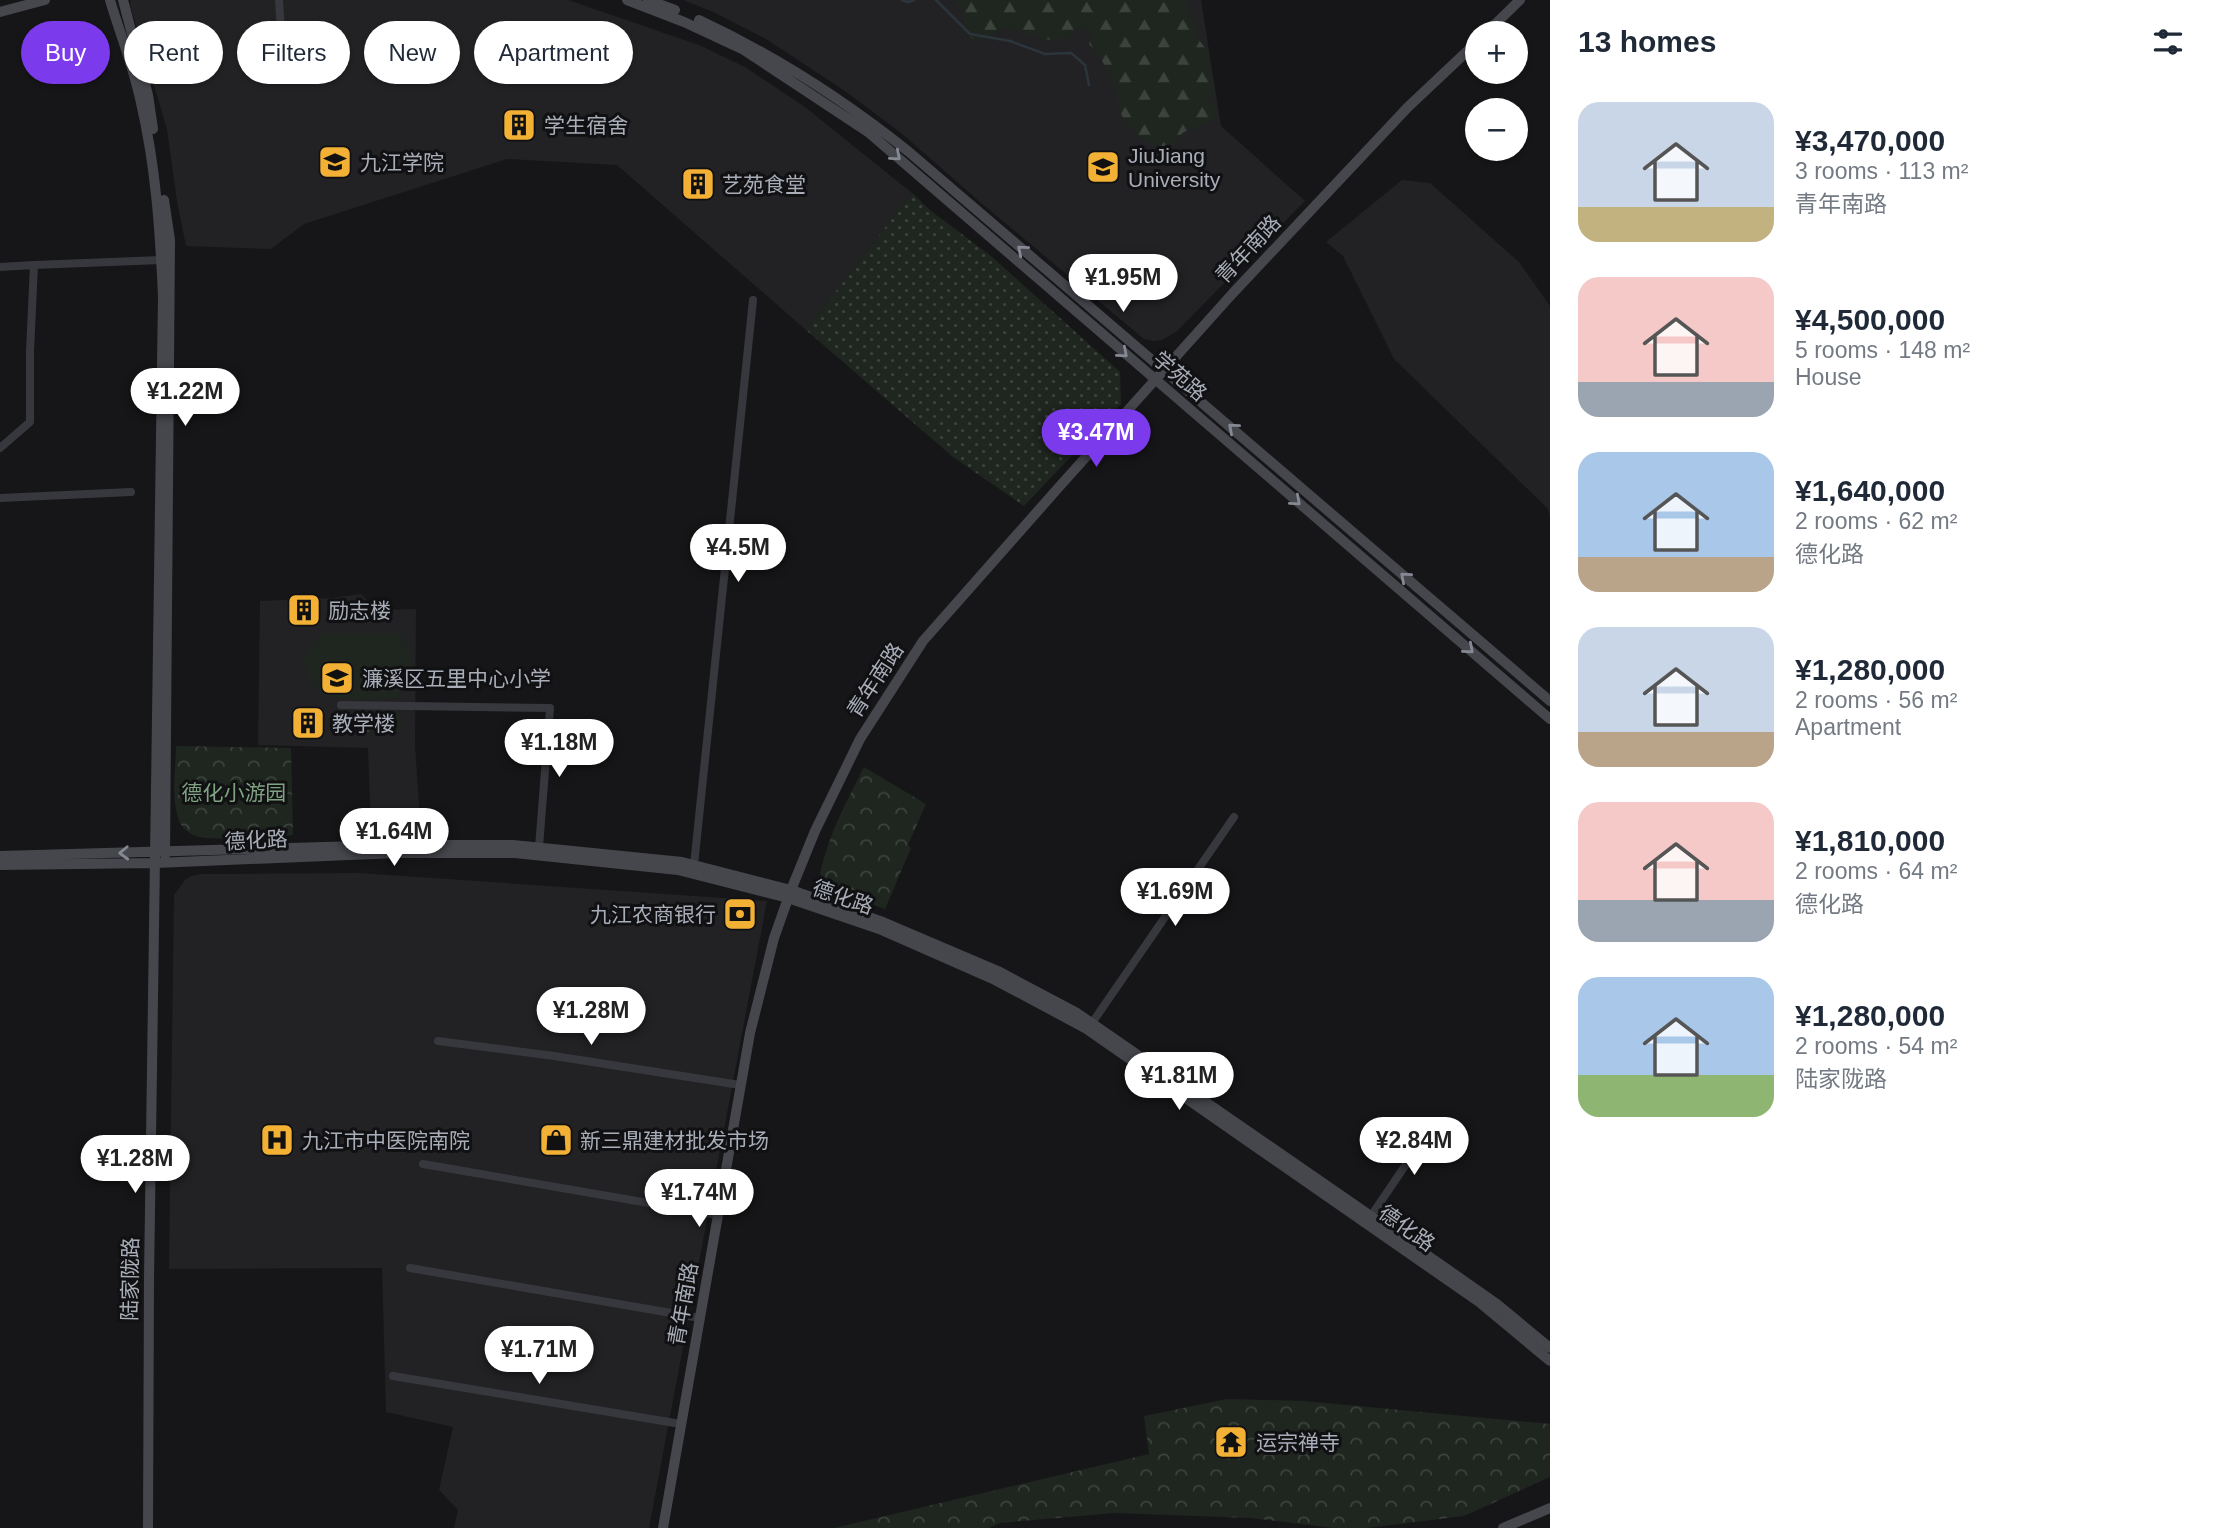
<!DOCTYPE html>
<meta charset="utf-8">
<style>
:root{--surface:#fff;--page:#f6f6f7;--text:#1f2937;--muted:#747a83;--accent:#7c3aed}
body{margin:0;font-family:Helvetica,"Noto Sans SC",sans-serif;background:var(--page);color:var(--text);height:100vh;display:flex;flex-direction:column;font-size:26px;white-space:nowrap}
*{box-sizing:border-box;margin:0}
p{font-size:23px;color:var(--muted)}
.icon{flex:none;width:38px;height:38px;fill:none;stroke:currentColor;stroke-width:2;stroke-linecap:round;stroke-linejoin:round}
.map{position:relative;flex:1;overflow:hidden}
.drawer{display:flex;flex-direction:column;background:var(--surface);width:665px}
.drawer>*{flex:none}
.guide{position:absolute;left:21px;top:21px;width:665px;height:63px;display:flex;gap:14px}
.tools{position:absolute;left:1465px;top:21px;display:grid;gap:14px}
.tools a{display:grid;place-items:center;width:63px;height:63px;border-radius:50%;background:var(--surface);box-shadow:0 2px 5px #0004;font-size:35px}
.price{position:absolute;translate:-50% -60px;padding:0 16px;border-radius:24px;background:#fff;color:#222;font-size:23px;line-height:46px;filter:drop-shadow(0 2px 4px #0008)}
.price::after{content:'';position:absolute;left:50%;top:42px;width:21px;height:16px;margin-left:-10px;background:inherit;clip-path:polygon(0 0,100% 0,50% 100%)}
.price.on{background:var(--accent);color:#fff}
ul{padding:0;list-style:none}
li{display:flex;align-items:center;gap:21px;height:175px;padding:0 28px}
li span{display:grid;place-items:center;flex:none;width:196px;height:140px;border-radius:21px;color:#555}
li>.icon{margin-inline-start:auto}
span .icon{width:84px;height:84px;fill:#fffc;stroke-width:1}
li b{font-size:30px}
h2{display:flex;justify-content:space-between;align-items:center;height:84px;padding:0 28px;font-size:30px}
.pill{padding:0 24px;border-radius:32px;background:var(--surface);box-shadow:0 2px 5px #0004;font-size:24px;line-height:63px}
.pill.on{background:var(--accent);color:#fff}
main{display:flex;flex:1;min-height:0}
.map>svg:first-child{display:block}
.built{fill:#222225}
.grass{fill:url(#grass-dots)}
.forest{fill:url(#forest-firs)}
.park{fill:url(#park-crowns)}
.garden{fill:#1e261f}
.lines{fill:none;stroke-linecap:round;stroke-linejoin:round}
.stream{stroke:#2c353c;stroke-width:2.5}
.street{stroke:#37383d;stroke-width:8}
.secondary{stroke:#45474d;stroke-width:10}
.oneway{stroke:#858993}
.labels{text-anchor:middle;dominant-baseline:central;stroke-width:6;stroke-linejoin:round;paint-order:stroke}
.poi-label{font-size:21px;fill:#a8adb8;stroke:#111113;text-anchor:start}
.street-label{font-size:21px;fill:#a8adb8;stroke:#111113}
.park-label{font-size:21px;fill:#7fa381;stroke:#111113}
</style>
<main>
<div class="map">
<svg width="1550" height="1528" viewBox="0 0 1550 1528">
<defs>
<pattern id="grass-dots" width="8" height="8" patternUnits="userSpaceOnUse" patternTransform="scale(1.75)"><rect width="8" height="8" fill="#1e261f"/><path d="M2 2h.1M6 6h.1" fill="none" stroke="#3c433d" stroke-width="1.8" stroke-linecap="round"/></pattern>
<pattern id="forest-firs" width="22" height="20" patternUnits="userSpaceOnUse" patternTransform="scale(1.75)"><rect width="22" height="20" fill="#1e261f"/><path d="M5 1l3.5 6h-7zM16 11l3.5 6h-7z" fill="#3c433d"/></pattern>
<pattern id="park-crowns" width="20" height="18" patternUnits="userSpaceOnUse" patternTransform="scale(1.75)"><rect width="20" height="18" fill="#1e261f"/><path d="M2 6a3 3 0 1 1 6 0M12 15a3 3 0 1 1 6 0" fill="none" stroke="#3c433d"/></pattern>
</defs>
<rect width="100%" height="100%" fill="#161618"/>
<path class="built" d="M131,0h437l131,45 46,22 60,40 107,86 -106,137 -189,-165 -110,-6 -203,65 -33,25 -85,-3 -9,-45 -10,-72 -37,-124z
M683,0h518l20,126 84,75 -128,130 -15,9 -9,1 -9,-2 -164,-137 -79,-69 -56,-42 -79,-52 -55,-28z
M1402,180l28,3 89,79 31,44v211l-2,-8 -154,-150 -51,-103 -17,-14z
M361,594l15,16 40,-1 -1,137 6,86h-50l-3,-84 -110,-3 2,-144 72,-3z
M359,873l408,28 -118,627h-195l4,-18 -19,-20 14,-63 -67,-15 -4,-144 -213,1 5,-374 11,-15 6,-4 10,-2z"/>
<path class="grass" d="M912,193l19,18 60,45 129,116 1,32 -97,102 -71,-49 -147,-127z
M351,713h50v19h-50z"/>
<path class="forest" d="M954,0h232l2,14 9,12 -1,10 13,17c-2,13 4,25 6,39l-7,4 -1,6 8,5 2,7c-9,11 -21,11 -33,18 -6,4 -11,16 -20,17 -13,0 -37,-22 -42,-33 -4,-8 -3,-17 -6,-26 -5,-17 -16,-34 -27,-46l3,-12 -15,-4 -5,9 -18,4 -49,-13 -29,13 -10,-6 -3,-24z"/>
<path class="park" d="M176,746l115,2 2,87c-23,1 -78,7 -97,1 -10,-4 -16,-10 -18,-19 -7,-21 -2,-49 -2,-71z
M864,767l62,37 -18,41 3,3 -26,61 -56,-21 -9,-14c8,-39 26,-71 44,-107z
M1227,1399l77,2 246,23v53l-86,39 -97,12h-33l-83,-10 -136,-5 -115,10 -11,5h-155l315,-74 -5,-38z"/>
<path class="garden" d="M320,633h79c12,13 18,29 9,46 -4,8 -10,9 -11,19 -23,0 -70,8 -85,-14 -6,-8 -6,-17 -8,-27z"/>
<g class="lines">
<path class="stream" d="M902,0l6,2 6,-2
M936,0l34,34 40,7 35,13 26,-1 14,12 4,20"/>
<path class="street" d="M279,0l2,32
M0,267l34,-2
M0,448l30,-26v-71l4,-86 127,-5
M0,498l131,-6
M341,705l209,3 -11,139
M694,865l59,-565
M1092,1023l142,-206
M438,1041l116,15 186,29
M423,1164l295,51
M1371,1216l63,-93
M410,1268l290,50
M393,1376l288,48"/>
<path class="secondary" d="M110,0c10,34 24,68 31,103 15,64 19,128 22,193l-14,983 -1,249
M123,0l25,95 5,34
M627,0l57,22 60,28 124,82 682,587
M648,0l27,10
M0,12l45,-12
M699,20c75,35 145,80 210,132l641,549
M1486,33l34,-33
M164,200l6,40 -5,615
M0,856l395,-11h118l169,17 109,28 92,32 115,49 79,42 330,228 90,63 53,44
M0,865l156,-2 242,-10h117l163,17 110,28 91,31 116,51 90,48 394,274 71,59
M663,1528l87,-495 24,-95 17,-48 24,-59 45,-92 63,-98 136,-154 174,-194 175,-186 69,-65
M1503,1528l47,-20"/>
</g>
<defs><path id="oneway-chevron" d="M-2-3.5L2.5 0L-2 3.5" fill="none" stroke-width="1.6" stroke-linecap="round" stroke-linejoin="round" transform="scale(1.75)"/></defs>
<g class="oneway">
<use href="#oneway-chevron" transform="translate(896 156) rotate(41)"/>
<use href="#oneway-chevron" transform="translate(1022 250) rotate(-140)"/>
<use href="#oneway-chevron" transform="translate(1123 353) rotate(41)"/>
<use href="#oneway-chevron" transform="translate(1233 428) rotate(-139)"/>
<use href="#oneway-chevron" transform="translate(1296 501) rotate(41)"/>
<use href="#oneway-chevron" transform="translate(1405 577) rotate(-139)"/>
<use href="#oneway-chevron" transform="translate(1469 649) rotate(41)"/>
<use href="#oneway-chevron" transform="translate(124 853) rotate(178)"/>
</g>
<defs>
<symbol id="building-square" viewBox="-11 -11 22 22"><rect x="-9" y="-9" width="18" height="18" rx="4" fill="#f2b134" stroke="#111113"/><path d="M-4-6H4V6H1V3H-1V6H-4ZM-2.5-4.3h1.7v1.8h-1.7ZM.8-4.3h1.7v1.8H.8ZM-2.5-1h1.7V.8h-1.7ZM.8-1h1.7V.8H.8Z" fill="#111"/></symbol>
<symbol id="university-square" viewBox="-11 -11 22 22"><rect x="-9" y="-9" width="18" height="18" rx="4" fill="#f2b134" stroke="#111113"/><path d="M0-5L7-2L0 1L-7-2ZM-4 1L0 2.5L4 1V4Q0 6-4 4Z" fill="#111"/></symbol>
<symbol id="school-square" viewBox="-11 -11 22 22"><rect x="-9" y="-9" width="18" height="18" rx="4" fill="#f2b134" stroke="#111113"/><path d="M0-5L7-2L0 1L-7-2ZM-4 1L0 2.5L4 1V4Q0 6-4 4Z" fill="#111"/></symbol>
<symbol id="bank-square" viewBox="-11 -11 22 22"><rect x="-9" y="-9" width="18" height="18" rx="4" fill="#f2b134" stroke="#111113"/><path d="M-6-4H6V4H-6ZM0-2.3a2.3 2.3 0 1 0 0 4.6a2.3 2.3 0 1 0 0-4.6Z" fill="#111"/></symbol>
<symbol id="hospital-square" viewBox="-11 -11 22 22"><rect x="-9" y="-9" width="18" height="18" rx="4" fill="#f2b134" stroke="#111113"/><path d="M-5-5h3v3.5h4V-5h3V5h-3V1.5h-4V5h-3Z" fill="#111"/></symbol>
<symbol id="shop-square" viewBox="-11 -11 22 22"><rect x="-9" y="-9" width="18" height="18" rx="4" fill="#f2b134" stroke="#111113"/><path d="M-5-2.5h2.3a2.7 3.5 0 0 1 5.4 0H5L5.5 6h-11ZM-1.5-2.5h3a1.5 2.3 0 0 0-3 0Z" fill="#111"/></symbol>
<symbol id="temple-square" viewBox="-11 -11 22 22"><rect x="-9" y="-9" width="18" height="18" rx="4" fill="#f2b134" stroke="#111113"/><path d="M0-6L5-2H3V0L6.5 2.5H4V6H1.5V3h-3V6H-4V2.5H-6.5L-3 0V-2H-5Z" fill="#111"/></symbol>
</defs>
<g fill-rule="evenodd">
<use href="#building-square" x="500" y="106" width="38" height="38"/>
<use href="#university-square" x="316" y="143" width="38" height="38"/>
<use href="#university-square" x="1084" y="148" width="38" height="38"/>
<use href="#building-square" x="679" y="165" width="38" height="38"/>
<use href="#building-square" x="285" y="591" width="38" height="38"/>
<use href="#school-square" x="318" y="659" width="38" height="38"/>
<use href="#building-square" x="289" y="704" width="38" height="38"/>
<use href="#bank-square" x="721" y="895" width="38" height="38"/>
<use href="#hospital-square" x="258" y="1121" width="38" height="38"/>
<use href="#shop-square" x="537" y="1121" width="38" height="38"/>
<use href="#temple-square" x="1212" y="1423" width="38" height="38"/>
</g>
<g class="labels">
<g class="poi-label">
<text x="544" y="125">学生宿舍</text>
<text x="1128" y="155">JiuJiang<tspan x="1128" dy="24">University</tspan></text>
<text x="360" y="162">九江学院</text>
<text x="722" y="184">艺苑食堂</text>
<text x="328" y="610">励志楼</text>
<text x="362" y="678">濂溪区五里中心小学</text>
<text x="332" y="723">教学楼</text>
<text x="716" y="914" text-anchor="end">九江农商银行</text>
<text x="302" y="1140">九江市中医院南院</text>
<text x="580" y="1140">新三鼎建材批发市场</text>
<text x="1256" y="1442">运宗禅寺</text>
</g>
<g class="street-label">
<text transform="translate(1248 249) rotate(-47)">青年南路</text>
<text transform="translate(1180 376) rotate(41)">学苑路</text>
<text transform="translate(875 680) rotate(-57)">青年南路</text>
<text transform="translate(256 840) rotate(-3)">德化路</text>
<text transform="translate(843 897) rotate(19)">德化路</text>
<text transform="translate(1407 1228) rotate(35)">德化路</text>
<text transform="translate(130 1279) rotate(-89)">陆家陇路</text>
<text transform="translate(683 1304) rotate(-80)">青年南路</text>
</g>
<g class="park-label">
<text x="234" y="792">德化小游园</text>
</g>
</g>
</svg>
<div class="tools">
<a>+</a>
<a>−</a>
</div>
<b class="price" style="left:1123px;top:314px">¥1.95M</b>
<b class="price" style="left:185px;top:428px">¥1.22M</b>
<b class="price on" style="left:1096px;top:469px">¥3.47M</b>
<b class="price" style="left:738px;top:584px">¥4.5M</b>
<b class="price" style="left:559px;top:779px">¥1.18M</b>
<b class="price" style="left:394px;top:868px">¥1.64M</b>
<b class="price" style="left:1175px;top:928px">¥1.69M</b>
<b class="price" style="left:591px;top:1047px">¥1.28M</b>
<b class="price" style="left:1179px;top:1112px">¥1.81M</b>
<b class="price" style="left:1414px;top:1177px">¥2.84M</b>
<b class="price" style="left:135px;top:1195px">¥1.28M</b>
<b class="price" style="left:699px;top:1229px">¥1.74M</b>
<b class="price" style="left:539px;top:1386px">¥1.71M</b>
<div class="guide">
<a class="pill on">Buy</a>
<a class="pill">Rent</a>
<a class="pill">Filters</a>
<a class="pill">New</a>
<a class="pill">Apartment</a>
</div>
</div>
<section class="drawer">
<h2>13 homes<svg class="icon" aria-label="filters" viewBox="0 0 24 24"><path d="M4 7h16M4 17h16"/><circle cx="9" cy="7" r="2"/><circle cx="15" cy="17" r="2"/></svg></h2>
<ul>
<li><span style="background:linear-gradient(#c9d6e8 75%,#c2b280 0)"><svg class="icon" aria-label="home" viewBox="0 0 24 24"><path d="M3 11l9-7 9 7M6 9v11h12V9"/></svg></span><div><b>¥3,470,000</b><p>3 rooms · 113 m²</p><p>青年南路</p></div></li>
<li><span style="background:linear-gradient(#f6c9c9 75%,#9aa5b1 0)"><svg class="icon" aria-label="home" viewBox="0 0 24 24"><path d="M3 11l9-7 9 7M6 9v11h12V9"/></svg></span><div><b>¥4,500,000</b><p>5 rooms · 148 m²</p><p>House</p></div></li>
<li><span style="background:linear-gradient(#a9c7e8 75%,#b9a48a 0)"><svg class="icon" aria-label="home" viewBox="0 0 24 24"><path d="M3 11l9-7 9 7M6 9v11h12V9"/></svg></span><div><b>¥1,640,000</b><p>2 rooms · 62 m²</p><p>德化路</p></div></li>
<li><span style="background:linear-gradient(#c9d6e8 75%,#b9a48a 0)"><svg class="icon" aria-label="home" viewBox="0 0 24 24"><path d="M3 11l9-7 9 7M6 9v11h12V9"/></svg></span><div><b>¥1,280,000</b><p>2 rooms · 56 m²</p><p>Apartment</p></div></li>
<li><span style="background:linear-gradient(#f6c9c9 70%,#9aa5b1 0)"><svg class="icon" aria-label="home" viewBox="0 0 24 24"><path d="M3 11l9-7 9 7M6 9v11h12V9"/></svg></span><div><b>¥1,810,000</b><p>2 rooms · 64 m²</p><p>德化路</p></div></li>
<li><span style="background:linear-gradient(#a9c7e8 70%,#8fb573 0)"><svg class="icon" aria-label="home" viewBox="0 0 24 24"><path d="M3 11l9-7 9 7M6 9v11h12V9"/></svg></span><div><b>¥1,280,000</b><p>2 rooms · 54 m²</p><p>陆家陇路</p></div></li>
</ul>
</section>
</main>
